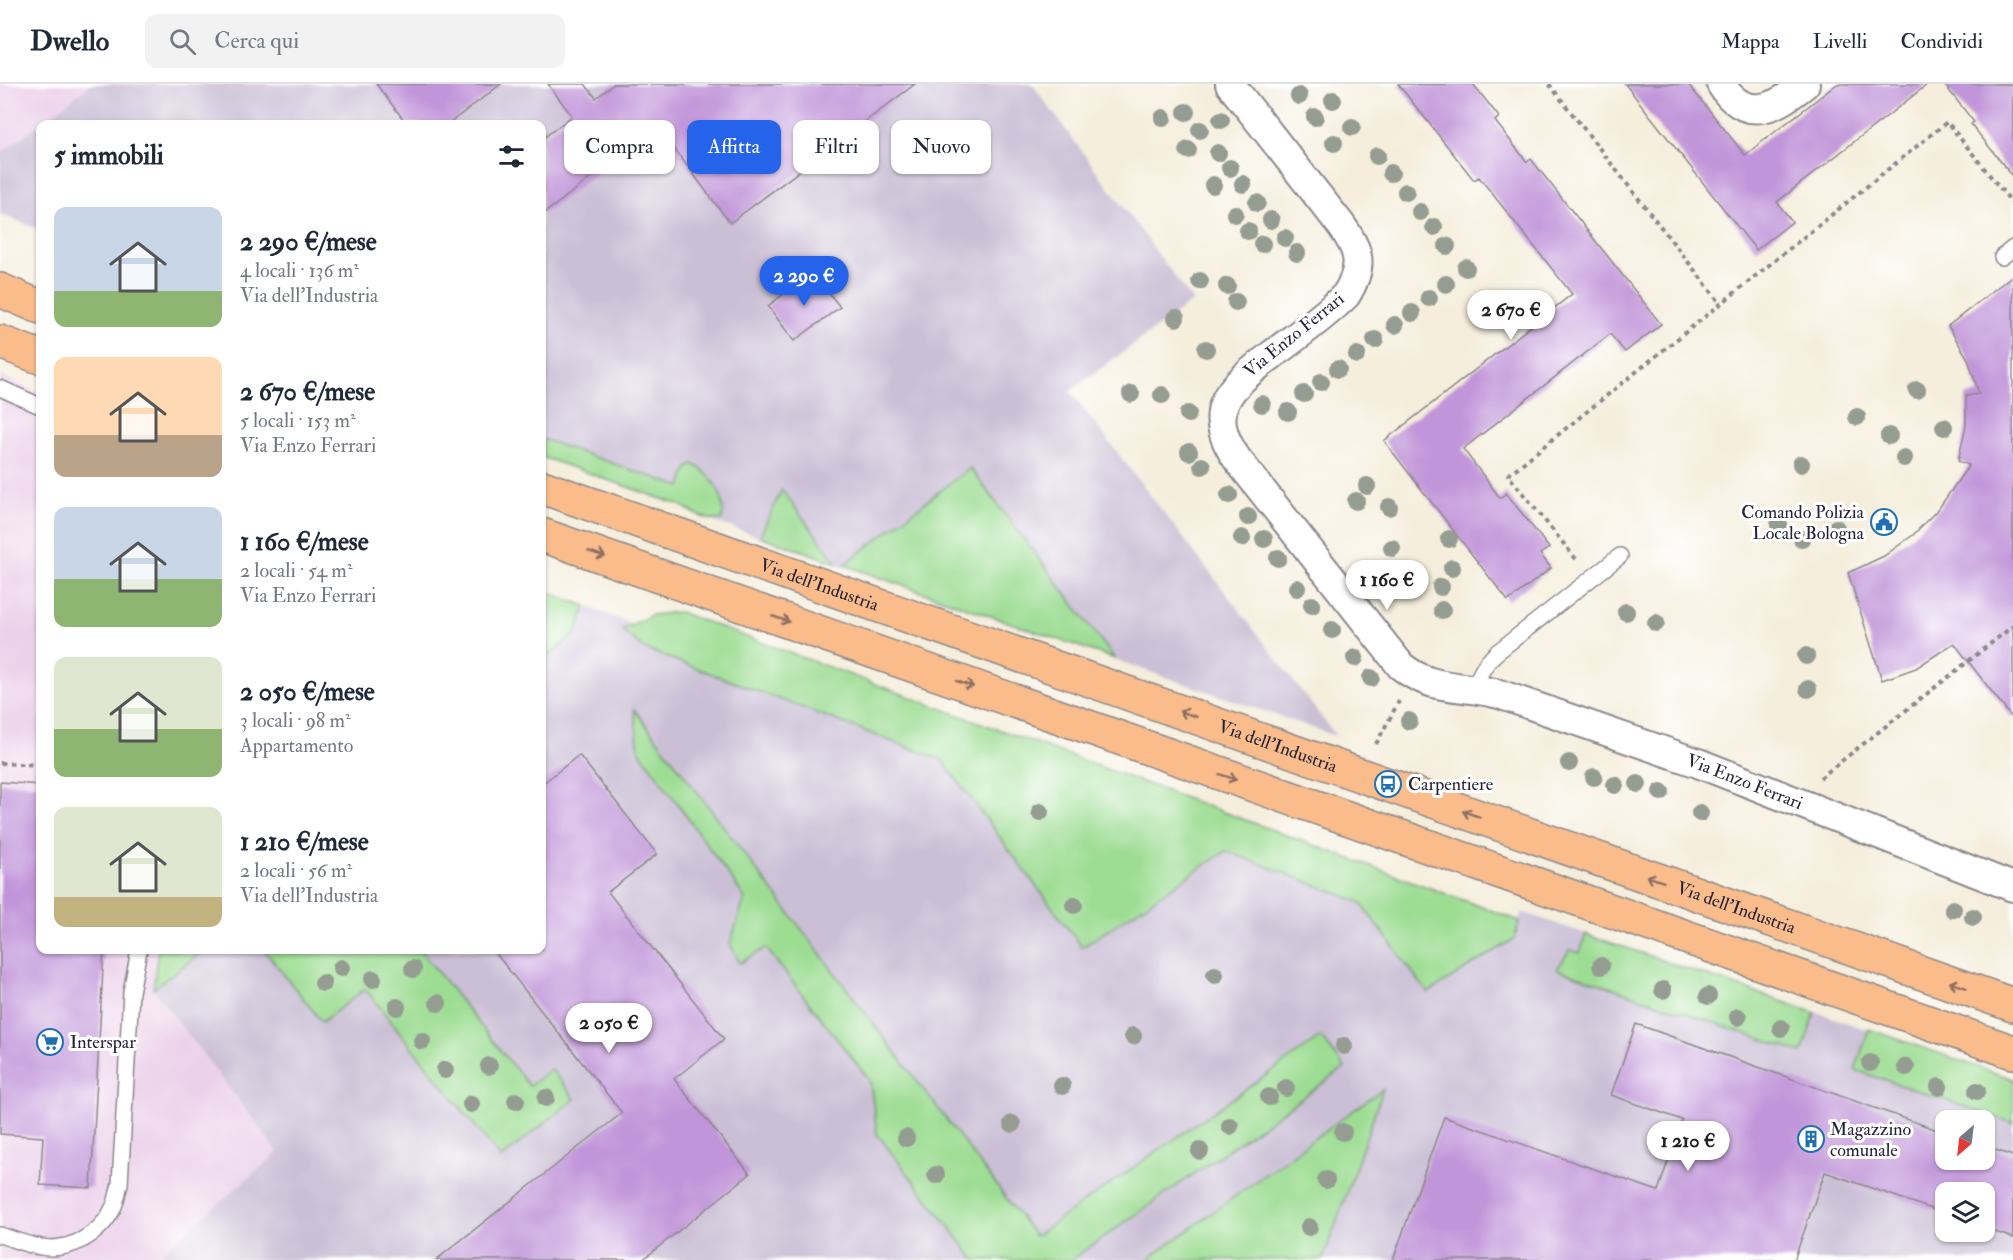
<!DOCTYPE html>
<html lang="it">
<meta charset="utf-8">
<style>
:root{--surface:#fff;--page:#f2f2f3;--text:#1f2937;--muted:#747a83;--line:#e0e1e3;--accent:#2563eb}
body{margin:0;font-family:"IM FELL Double Pica",serif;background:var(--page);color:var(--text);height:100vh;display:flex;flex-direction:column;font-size:22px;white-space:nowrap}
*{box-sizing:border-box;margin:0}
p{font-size:20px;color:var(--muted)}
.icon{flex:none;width:33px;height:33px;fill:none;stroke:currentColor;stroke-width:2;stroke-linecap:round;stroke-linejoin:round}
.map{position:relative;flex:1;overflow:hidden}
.side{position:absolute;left:36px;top:36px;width:510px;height:834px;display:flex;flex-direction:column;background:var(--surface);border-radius:12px;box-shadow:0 2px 4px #0004}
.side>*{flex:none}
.top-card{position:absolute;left:564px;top:36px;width:570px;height:54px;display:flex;gap:12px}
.needle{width:39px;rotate:208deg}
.controls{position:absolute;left:1935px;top:1026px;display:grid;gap:12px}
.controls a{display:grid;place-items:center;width:60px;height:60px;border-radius:12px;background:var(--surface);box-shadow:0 2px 4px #0004;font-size:30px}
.price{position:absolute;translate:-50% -51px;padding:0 14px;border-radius:21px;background:#fff;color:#222;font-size:20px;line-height:39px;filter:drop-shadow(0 2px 3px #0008)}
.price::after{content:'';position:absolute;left:50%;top:36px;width:18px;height:14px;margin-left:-9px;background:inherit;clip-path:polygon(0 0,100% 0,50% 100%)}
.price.on{background:var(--accent);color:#fff}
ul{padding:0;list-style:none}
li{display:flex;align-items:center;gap:18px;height:150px;padding:0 18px}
li span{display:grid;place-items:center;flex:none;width:168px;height:120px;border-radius:12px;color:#555}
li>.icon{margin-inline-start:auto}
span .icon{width:72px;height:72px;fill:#fffc;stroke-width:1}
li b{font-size:26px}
h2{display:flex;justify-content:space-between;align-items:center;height:72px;padding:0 18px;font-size:26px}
.tag{padding:0 21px;border-radius:12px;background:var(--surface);box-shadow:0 2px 4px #0004;font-size:21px;line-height:54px}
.tag.on{background:var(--accent);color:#fff}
header{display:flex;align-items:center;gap:36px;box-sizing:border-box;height:84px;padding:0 30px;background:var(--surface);border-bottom:2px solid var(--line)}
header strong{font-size:28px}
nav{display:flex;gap:33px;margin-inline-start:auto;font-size:21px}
.search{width:420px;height:54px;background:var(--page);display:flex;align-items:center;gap:15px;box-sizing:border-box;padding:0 21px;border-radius:12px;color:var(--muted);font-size:22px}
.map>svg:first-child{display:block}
.built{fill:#ecd1ea}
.industrial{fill:#cbbfd5;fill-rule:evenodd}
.green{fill:#9ddd93;stroke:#608067;stroke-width:1.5}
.building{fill:#c195d9}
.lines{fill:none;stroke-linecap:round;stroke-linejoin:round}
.lane-casing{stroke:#8c888c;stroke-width:18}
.street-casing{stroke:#8c888c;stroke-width:32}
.primary-casing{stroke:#8c888c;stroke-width:36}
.path{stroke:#8c888c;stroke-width:4;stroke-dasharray:4.5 4.5;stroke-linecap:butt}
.lane{stroke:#fff;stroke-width:15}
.street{stroke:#fff;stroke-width:28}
.primary{stroke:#fabc8b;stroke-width:33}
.tree{fill:#959d92}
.oneway{stroke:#8e6f63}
.labels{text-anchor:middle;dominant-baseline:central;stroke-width:6;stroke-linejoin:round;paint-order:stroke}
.street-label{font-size:18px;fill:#22223b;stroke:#fff}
.poi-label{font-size:18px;fill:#22223b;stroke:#fff;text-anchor:start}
</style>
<header>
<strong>Dwello</strong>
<div class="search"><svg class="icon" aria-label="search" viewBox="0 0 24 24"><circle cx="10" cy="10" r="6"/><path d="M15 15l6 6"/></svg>Cerca qui</div>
<nav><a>Mappa</a><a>Livelli</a><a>Condividi</a></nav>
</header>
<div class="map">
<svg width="2013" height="1176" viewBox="0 0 2013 1176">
<rect width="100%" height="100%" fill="#fff"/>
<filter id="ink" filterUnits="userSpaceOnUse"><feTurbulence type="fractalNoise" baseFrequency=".0167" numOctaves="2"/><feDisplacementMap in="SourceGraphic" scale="12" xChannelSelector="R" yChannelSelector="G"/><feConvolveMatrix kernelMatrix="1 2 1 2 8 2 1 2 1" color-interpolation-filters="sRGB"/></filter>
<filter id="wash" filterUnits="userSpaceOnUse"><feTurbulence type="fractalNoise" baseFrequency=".008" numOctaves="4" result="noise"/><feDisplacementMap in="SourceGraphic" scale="24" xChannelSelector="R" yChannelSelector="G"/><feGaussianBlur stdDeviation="1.35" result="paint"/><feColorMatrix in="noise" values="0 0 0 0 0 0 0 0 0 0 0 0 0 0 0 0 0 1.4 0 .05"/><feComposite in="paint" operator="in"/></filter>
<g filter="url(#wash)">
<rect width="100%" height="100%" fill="#f5eedc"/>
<path class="built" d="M0,0h88l1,2 -89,68z
M0,291l40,18v557h118l-4,40 124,162 -125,108h-153z"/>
<path class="industrial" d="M88,0h944l161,217 -123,90 266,345 -635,-219 -19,-11 -140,-49v-333h-502v106l-40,-16v-60l89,-68z
M542,506l91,34 18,-9 28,-3 840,308 3,-8 491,167v181h-1860l125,-108 -125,-163 5,-39h384zM1946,1036h38v40h-38zM1946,1108h38v40h-38z"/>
<path class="green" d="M542,355l139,48c3,-8 4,-19 12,-23 19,10 34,33 29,55 -14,4 -28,-6 -40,-13l-140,-49z
M970,384l145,191 -271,-94z
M782,406l55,73 -77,-27z
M542,506l44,16 -10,28 -34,27z
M679,528l841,309 -6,18 -86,54 -68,-91 -134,-51 -144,96 -140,-187 -297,-111 -23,-19 29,-15z
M634,625l401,527 286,-199 24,31 -274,192h-96l-98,-126 -7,-53 -104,-133 -26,15 -10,-19 15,-46 -106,-148z
M1586,850l229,79 -13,40 -245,-84 13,-19 10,3z
M158,866h46l-51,39z
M264,866h156l109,136 22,-17 24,30 -74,59 -136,-169 -43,33z
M1869,945l144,50v44l-158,-53z
M1383,1005l-60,171h-176z"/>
<g id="blocks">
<path class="building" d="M376,0h125l-53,40h-41z
M548,0h37l11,14 18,-14h301l-185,139 -72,-96 -116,88v-76l30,-23z
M1398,0h75l26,33 -4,4 32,41 4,-3 130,165 -36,28 -15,-18 -147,115 37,49 6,-5 43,55 -9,6 11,14 -43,33 -124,-160 188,-147 -93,-117 -5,3z
M1625,0h63l57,71 92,-71h91l-151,118 15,20 -36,28z
M1944,0h69v93l-42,-53 3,-2z
M813,188l27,35 -46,34 -26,-35z
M2013,191v444l-59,-76 -38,25 -34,12 -34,-107 36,-17 29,-21 26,-27 30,-43 -11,-4 8,-36v-29l13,-2 -11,-35 -20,-33z
M579,671l78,99 -49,38 116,147 -50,40 76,95 -108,86h-206l186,-147 -129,-163h49v-166z
M0,698l40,3v165h64l-13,238 -51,-3 3,-48 -43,-3z
M1636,940l310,109v27h38v-14l29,10v82l-29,-10v-36h-38v22l-121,-42 -31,88h-401l51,-143 214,74 24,-71 -71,-25z"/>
</g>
</g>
<g filter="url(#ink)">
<use href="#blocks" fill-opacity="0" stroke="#8c888c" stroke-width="1.5"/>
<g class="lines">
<defs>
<path id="lane" d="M2002,173l11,-9
M0,304l40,18
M1475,605c4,-16 10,-25 21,-36l124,-97
M0,1151c13,4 27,10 41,12 29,5 61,-13 73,-41 3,-7 4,-15 6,-22l11,-192 8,-42"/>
<g id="street">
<path id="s1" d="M1230,0l111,141c19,26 23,41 5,70 -22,22 -48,40 -73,59 -40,31 -72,53 -36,105l164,207c32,26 61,18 98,28l199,69 315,124"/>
<path d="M1721,0c3,5 7,11 12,15 24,22 52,1 72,-15"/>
</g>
<g id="primary">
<path d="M0,206l40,17"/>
<path d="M0,258l40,15"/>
<path id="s2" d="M542,403l1471,518"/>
<path d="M542,451l1471,517"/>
</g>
</defs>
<use href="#lane" class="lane-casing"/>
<use href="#street" class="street-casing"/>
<use href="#primary" class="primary-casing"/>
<path class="path" d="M1549,0l172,220
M1576,475l-68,-84 439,-353 66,82
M1376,660l23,-43
M0,679l40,2
M1820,694l193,-152"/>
<use href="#lane" class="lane"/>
<use href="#street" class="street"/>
<use href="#primary" class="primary"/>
</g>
<g class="tree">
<circle cx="1299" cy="12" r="9"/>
<circle cx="1333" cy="16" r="9"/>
<circle cx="1186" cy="28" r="9"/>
<circle cx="1315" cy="33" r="9"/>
<circle cx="1163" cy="34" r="9"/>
<circle cx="1221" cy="36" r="9"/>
<circle cx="1352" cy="43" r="9"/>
<circle cx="1200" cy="46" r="9"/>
<circle cx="1334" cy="59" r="9"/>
<circle cx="1188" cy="66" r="9"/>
<circle cx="1218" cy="69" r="9"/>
<circle cx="1377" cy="72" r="9"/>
<circle cx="1230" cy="84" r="9"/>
<circle cx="1391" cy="89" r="9"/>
<circle cx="1243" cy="100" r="9"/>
<circle cx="1213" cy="101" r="9"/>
<circle cx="1406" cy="108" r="9"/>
<circle cx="1257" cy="119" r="9"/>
<circle cx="1420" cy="128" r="9"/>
<circle cx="1235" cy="130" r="9"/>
<circle cx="1271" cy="136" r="9"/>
<circle cx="1434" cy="143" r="9"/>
<circle cx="1248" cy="147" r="9"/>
<circle cx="1285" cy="154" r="9"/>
<circle cx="1262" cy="160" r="9"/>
<circle cx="1447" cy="162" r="9"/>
<circle cx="1297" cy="169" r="9"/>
<circle cx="1466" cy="184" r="9"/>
<circle cx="1200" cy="197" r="9"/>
<circle cx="1446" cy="200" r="9"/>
<circle cx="1227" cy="202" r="9"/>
<circle cx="1429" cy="214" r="9"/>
<circle cx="1236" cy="218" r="9"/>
<circle cx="1412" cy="229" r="9"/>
<circle cx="1176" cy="234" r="9"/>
<circle cx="1395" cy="241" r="9"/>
<circle cx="1375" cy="256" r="9"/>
<circle cx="1206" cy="265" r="9"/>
<circle cx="1357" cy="271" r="9"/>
<circle cx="1338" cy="285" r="9"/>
<circle cx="1321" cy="298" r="9"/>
<circle cx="1917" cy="306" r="9"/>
<circle cx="1131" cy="310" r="9"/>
<circle cx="1304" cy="310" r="9"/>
<circle cx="1162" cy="311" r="9"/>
<circle cx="1262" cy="320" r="9"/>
<circle cx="1288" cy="328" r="9"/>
<circle cx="1188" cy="330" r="9"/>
<circle cx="1857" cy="333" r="9"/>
<circle cx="1944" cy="343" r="9"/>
<circle cx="1889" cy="352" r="9"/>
<circle cx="1189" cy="368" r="9"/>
<circle cx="1904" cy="374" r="9"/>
<circle cx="1801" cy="380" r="9"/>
<circle cx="1202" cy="382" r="9"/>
<circle cx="1367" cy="402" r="9"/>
<circle cx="1229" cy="411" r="9"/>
<circle cx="1356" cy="417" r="9"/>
<circle cx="1389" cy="423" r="9"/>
<circle cx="1248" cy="433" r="9"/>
<circle cx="1779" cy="441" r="9"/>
<circle cx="1836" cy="444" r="9"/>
<circle cx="1242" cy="454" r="9"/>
<circle cx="1264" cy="455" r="9"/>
<circle cx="1449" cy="455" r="9"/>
<circle cx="1802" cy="455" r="9"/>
<circle cx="1392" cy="464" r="9"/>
<circle cx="1278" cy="474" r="9"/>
<circle cx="1452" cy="484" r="9"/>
<circle cx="1415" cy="496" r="9"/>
<circle cx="1441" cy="503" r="9"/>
<circle cx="1297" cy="504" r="9"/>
<circle cx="1312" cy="521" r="9"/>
<circle cx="1442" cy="526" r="9"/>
<circle cx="1626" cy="528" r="9"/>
<circle cx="1656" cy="539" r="9"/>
<circle cx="1332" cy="546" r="9"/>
<circle cx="1806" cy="572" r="9"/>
<circle cx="1355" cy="574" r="9"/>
<circle cx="1371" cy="594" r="9"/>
<circle cx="1808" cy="605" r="9"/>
<circle cx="1409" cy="637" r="9"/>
<circle cx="1569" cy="679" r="9"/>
<circle cx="1594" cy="693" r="9"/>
<circle cx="1638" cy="700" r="9"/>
<circle cx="1615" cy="701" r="9"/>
<circle cx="1661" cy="708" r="9"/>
<circle cx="1040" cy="728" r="9"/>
<circle cx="1700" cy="729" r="9"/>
<circle cx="1074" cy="821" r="9"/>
<circle cx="1953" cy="825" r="9"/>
<circle cx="1973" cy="833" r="9"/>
<circle cx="1601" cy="882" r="9"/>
<circle cx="341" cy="884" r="9"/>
<circle cx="413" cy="885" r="9"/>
<circle cx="1215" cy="891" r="9"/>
<circle cx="373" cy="895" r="9"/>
<circle cx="323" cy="899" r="9"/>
<circle cx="1663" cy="906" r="9"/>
<circle cx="1708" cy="912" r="9"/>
<circle cx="438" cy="919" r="9"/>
<circle cx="397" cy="923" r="9"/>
<circle cx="1738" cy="933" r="9"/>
<circle cx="1781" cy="944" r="9"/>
<circle cx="1133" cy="952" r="9"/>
<circle cx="422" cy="957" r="9"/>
<circle cx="1344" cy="962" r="9"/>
<circle cx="1870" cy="979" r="9"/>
<circle cx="489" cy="982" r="9"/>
<circle cx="1906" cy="983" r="9"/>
<circle cx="445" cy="986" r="9"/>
<circle cx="1062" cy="1002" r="9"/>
<circle cx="1939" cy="1003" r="9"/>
<circle cx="1286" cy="1004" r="9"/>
<circle cx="1977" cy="1007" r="9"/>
<circle cx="1269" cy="1013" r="9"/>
<circle cx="546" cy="1014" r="9"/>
<circle cx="516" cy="1017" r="9"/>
<circle cx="471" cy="1020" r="9"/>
<circle cx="1012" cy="1040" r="9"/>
<circle cx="1230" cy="1042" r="9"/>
<circle cx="1343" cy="1048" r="9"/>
<circle cx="906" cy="1054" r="9"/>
<circle cx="1200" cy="1067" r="9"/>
<circle cx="936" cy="1091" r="9"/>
<circle cx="1326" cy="1096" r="9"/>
<circle cx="1309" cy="1143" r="9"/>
</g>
<defs><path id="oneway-shaft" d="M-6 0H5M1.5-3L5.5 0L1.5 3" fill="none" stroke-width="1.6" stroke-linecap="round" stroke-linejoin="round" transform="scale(1.5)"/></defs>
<g class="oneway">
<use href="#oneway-shaft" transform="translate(597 470) rotate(19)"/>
<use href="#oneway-shaft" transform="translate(781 535) rotate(19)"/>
<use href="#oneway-shaft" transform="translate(965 600) rotate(19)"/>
<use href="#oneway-shaft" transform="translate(1188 630) rotate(-161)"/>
<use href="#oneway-shaft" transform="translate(1228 693) rotate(19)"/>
<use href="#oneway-shaft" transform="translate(1471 730) rotate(-161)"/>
<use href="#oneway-shaft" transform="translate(1655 795) rotate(-161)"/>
<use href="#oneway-shaft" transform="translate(1958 901) rotate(-161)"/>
</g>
</g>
<defs>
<symbol id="civic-ring" viewBox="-11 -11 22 22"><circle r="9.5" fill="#fff" stroke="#1f6fb2" stroke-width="1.5"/><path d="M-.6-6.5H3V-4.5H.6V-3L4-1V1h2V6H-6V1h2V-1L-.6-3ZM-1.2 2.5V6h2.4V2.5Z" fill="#1f6fb2"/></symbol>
<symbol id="bus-ring" viewBox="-11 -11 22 22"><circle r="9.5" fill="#fff" stroke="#1f6fb2" stroke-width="1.5"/><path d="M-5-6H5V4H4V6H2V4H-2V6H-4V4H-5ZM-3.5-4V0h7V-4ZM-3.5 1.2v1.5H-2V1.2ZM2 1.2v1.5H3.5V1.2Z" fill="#1f6fb2"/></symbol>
<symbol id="supermarket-ring" viewBox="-11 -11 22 22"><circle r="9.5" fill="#fff" stroke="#1f6fb2" stroke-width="1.5"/><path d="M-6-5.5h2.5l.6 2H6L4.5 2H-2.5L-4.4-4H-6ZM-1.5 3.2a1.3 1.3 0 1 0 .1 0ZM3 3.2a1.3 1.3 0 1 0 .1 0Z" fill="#1f6fb2"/></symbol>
<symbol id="building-ring" viewBox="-11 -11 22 22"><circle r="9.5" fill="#fff" stroke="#1f6fb2" stroke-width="1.5"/><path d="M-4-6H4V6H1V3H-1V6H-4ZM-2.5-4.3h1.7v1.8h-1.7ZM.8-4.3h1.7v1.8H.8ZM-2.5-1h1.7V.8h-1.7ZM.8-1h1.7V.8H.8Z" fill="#1f6fb2"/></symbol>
</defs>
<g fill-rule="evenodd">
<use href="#civic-ring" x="1869" y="423" width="30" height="30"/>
<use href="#bus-ring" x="1373" y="685" width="30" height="30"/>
<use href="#supermarket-ring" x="35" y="943" width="30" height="30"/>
<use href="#building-ring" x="1796" y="1040" width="30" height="30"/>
</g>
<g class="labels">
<g class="street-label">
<text transform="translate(1294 251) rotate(-39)">Via Enzo Ferrari</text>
<text stroke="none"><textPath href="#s2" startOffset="294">Via dell'Industria</textPath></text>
<text stroke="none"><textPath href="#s2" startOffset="780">Via dell'Industria</textPath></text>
<text stroke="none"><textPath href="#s1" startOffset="1108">Via Enzo Ferrari</textPath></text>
<text stroke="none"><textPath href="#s2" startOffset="1266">Via dell'Industria</textPath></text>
</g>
<g class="poi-label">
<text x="1864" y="428" text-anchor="end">Comando Polizia<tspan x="1864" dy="21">Locale Bologna</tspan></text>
<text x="1408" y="700">Carpentiere</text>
<text x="70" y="958">Interspar</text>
<text x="1830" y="1045">Magazzino<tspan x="1830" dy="21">comunale</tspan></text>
</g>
</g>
</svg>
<div class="controls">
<a><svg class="needle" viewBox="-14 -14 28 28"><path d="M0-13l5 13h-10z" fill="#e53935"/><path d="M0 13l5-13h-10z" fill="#747a83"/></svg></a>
<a><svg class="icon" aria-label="layers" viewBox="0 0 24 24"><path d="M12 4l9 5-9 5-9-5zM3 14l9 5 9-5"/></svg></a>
</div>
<b class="price on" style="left:804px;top:223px">2 290 €</b>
<b class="price" style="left:1511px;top:257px">2 670 €</b>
<b class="price" style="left:1387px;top:527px">1 160 €</b>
<b class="price" style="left:609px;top:970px">2 050 €</b>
<b class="price" style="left:1688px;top:1088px">1 210 €</b>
<div class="top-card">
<a class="tag">Compra</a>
<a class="tag on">Affitta</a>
<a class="tag">Filtri</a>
<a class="tag">Nuovo</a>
</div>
<section class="side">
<h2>5 immobili<svg class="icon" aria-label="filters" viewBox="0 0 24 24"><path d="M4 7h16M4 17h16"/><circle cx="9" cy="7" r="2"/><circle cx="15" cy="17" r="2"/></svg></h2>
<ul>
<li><span style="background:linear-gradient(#c9d6e8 70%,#8fb573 0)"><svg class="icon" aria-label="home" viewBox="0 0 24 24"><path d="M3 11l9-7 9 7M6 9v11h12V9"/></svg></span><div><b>2 290 €/mese</b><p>4 locali · 136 m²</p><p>Via dell'Industria</p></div></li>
<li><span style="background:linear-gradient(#ffd9b3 65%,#b9a48a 0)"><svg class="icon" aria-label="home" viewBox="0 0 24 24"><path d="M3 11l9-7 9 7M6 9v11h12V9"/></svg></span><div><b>2 670 €/mese</b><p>5 locali · 153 m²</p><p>Via Enzo Ferrari</p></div></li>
<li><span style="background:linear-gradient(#c9d6e8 60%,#8fb573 0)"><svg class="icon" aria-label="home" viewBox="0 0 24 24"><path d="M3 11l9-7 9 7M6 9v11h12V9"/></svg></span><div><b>1 160 €/mese</b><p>2 locali · 54 m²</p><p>Via Enzo Ferrari</p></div></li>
<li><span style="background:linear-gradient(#dfe7d0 60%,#8fb573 0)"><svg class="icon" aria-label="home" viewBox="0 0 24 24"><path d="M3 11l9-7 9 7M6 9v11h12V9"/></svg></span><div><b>2 050 €/mese</b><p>3 locali · 98 m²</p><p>Appartamento</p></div></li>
<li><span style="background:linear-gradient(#dfe7d0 75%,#c2b280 0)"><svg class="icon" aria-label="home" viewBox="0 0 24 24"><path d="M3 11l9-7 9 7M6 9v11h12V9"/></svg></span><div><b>1 210 €/mese</b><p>2 locali · 56 m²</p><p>Via dell'Industria</p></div></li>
</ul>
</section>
</div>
